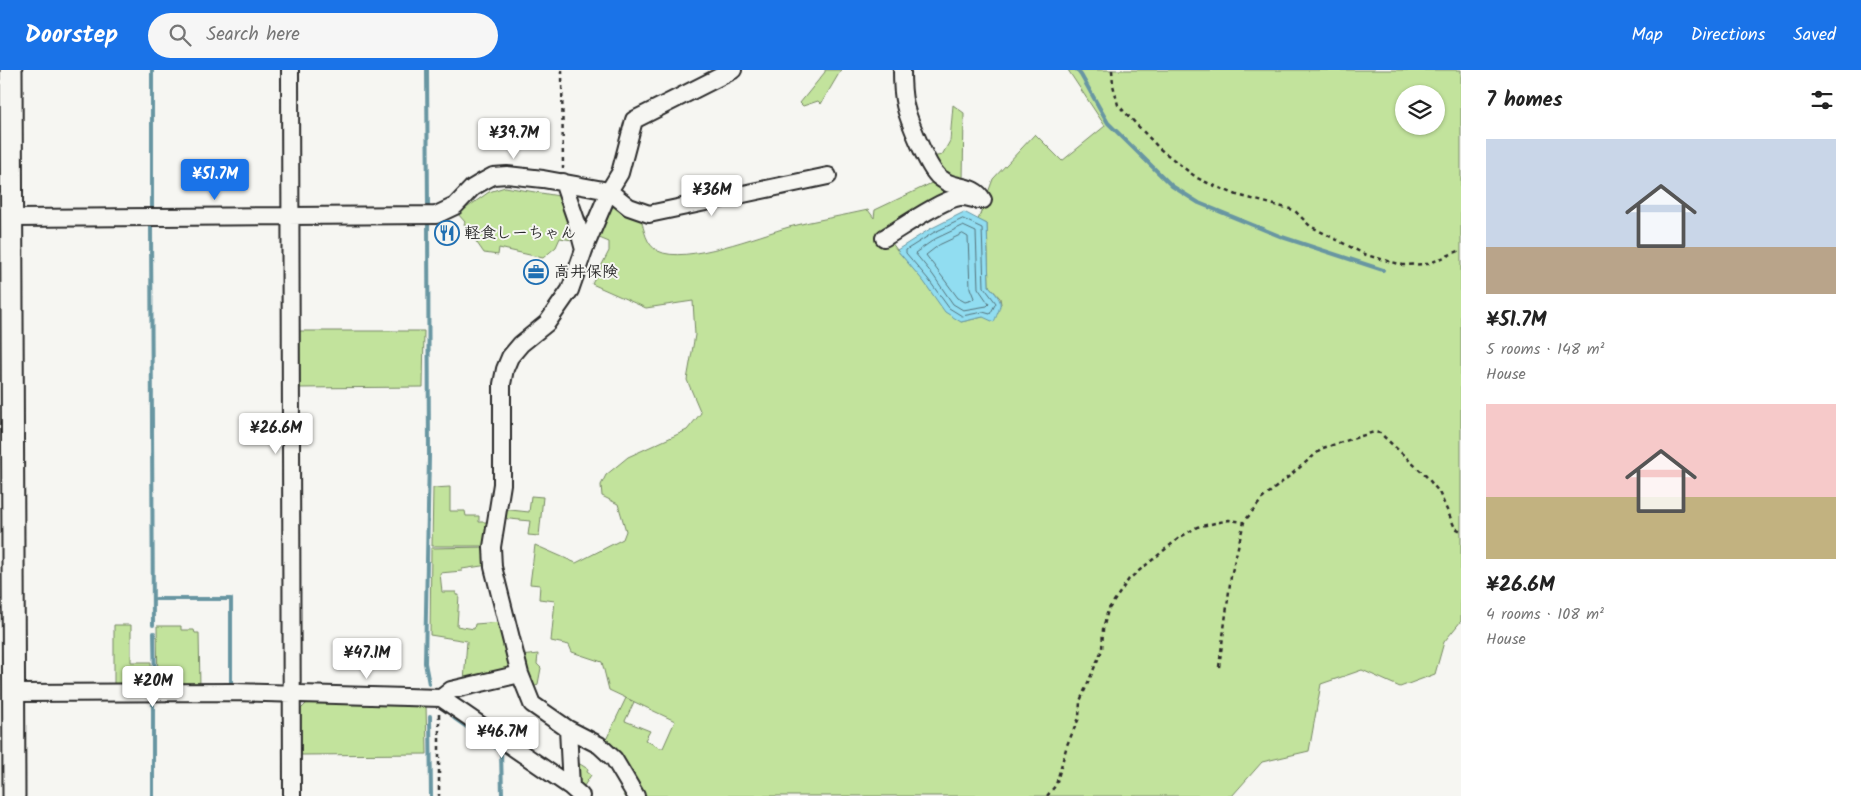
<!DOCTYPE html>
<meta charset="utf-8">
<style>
:root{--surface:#fff;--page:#f6f6f6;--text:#222;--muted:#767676;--accent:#1a73e8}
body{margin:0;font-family:Kalam,"Klee One",sans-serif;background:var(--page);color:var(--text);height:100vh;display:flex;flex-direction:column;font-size:19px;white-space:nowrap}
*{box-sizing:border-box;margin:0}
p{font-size:16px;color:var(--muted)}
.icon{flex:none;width:28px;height:28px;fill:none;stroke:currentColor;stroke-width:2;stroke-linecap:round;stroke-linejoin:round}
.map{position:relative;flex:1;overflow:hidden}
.side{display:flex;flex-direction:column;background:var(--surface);width:400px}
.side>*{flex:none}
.tools{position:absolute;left:1395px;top:15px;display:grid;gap:10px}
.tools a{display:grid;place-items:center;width:50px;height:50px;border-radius:50%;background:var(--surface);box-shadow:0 1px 4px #0004;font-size:25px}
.price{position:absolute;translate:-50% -42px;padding:0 11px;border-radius:5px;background:#fff;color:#222;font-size:16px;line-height:32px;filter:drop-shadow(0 1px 2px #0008)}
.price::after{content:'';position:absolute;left:50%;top:30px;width:15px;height:11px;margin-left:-8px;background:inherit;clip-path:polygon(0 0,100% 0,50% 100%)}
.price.current{background:var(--accent);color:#fff}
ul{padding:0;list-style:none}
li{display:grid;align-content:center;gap:10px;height:265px;padding:0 25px}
li span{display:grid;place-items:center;height:155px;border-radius:0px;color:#555}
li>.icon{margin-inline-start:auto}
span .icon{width:90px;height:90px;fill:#fffc;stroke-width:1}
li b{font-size:21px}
h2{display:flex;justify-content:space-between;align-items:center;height:60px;padding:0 25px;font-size:21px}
header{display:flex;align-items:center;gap:30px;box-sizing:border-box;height:70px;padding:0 25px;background:var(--accent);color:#fff}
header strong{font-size:24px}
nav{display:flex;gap:28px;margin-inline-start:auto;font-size:18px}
.search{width:350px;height:45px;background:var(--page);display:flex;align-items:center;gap:12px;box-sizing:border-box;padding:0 18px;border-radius:28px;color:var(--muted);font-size:19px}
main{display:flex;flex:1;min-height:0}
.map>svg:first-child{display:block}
.green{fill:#c2e39c;stroke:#768764;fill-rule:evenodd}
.water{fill:#91ddf1;stroke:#6896a2}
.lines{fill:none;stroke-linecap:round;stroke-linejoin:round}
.shore{stroke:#54727a;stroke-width:1}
.stream{stroke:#6896a2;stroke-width:4}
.minor-casing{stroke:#2b2b2b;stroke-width:20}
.major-casing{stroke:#2b2b2b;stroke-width:25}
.path{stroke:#2b2b2b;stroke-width:2.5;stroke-dasharray:4 4;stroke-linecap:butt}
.minor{stroke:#f6f6f2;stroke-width:16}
.major{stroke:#f6f6f2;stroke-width:21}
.labels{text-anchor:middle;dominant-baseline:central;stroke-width:4;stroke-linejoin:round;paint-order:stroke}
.poi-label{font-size:16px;font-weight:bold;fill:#2b2b2b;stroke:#f6f6f2;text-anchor:start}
</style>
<header>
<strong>Doorstep</strong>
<div class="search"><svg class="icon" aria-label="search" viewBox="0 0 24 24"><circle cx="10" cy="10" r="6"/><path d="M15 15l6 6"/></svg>Search here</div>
<nav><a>Map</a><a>Directions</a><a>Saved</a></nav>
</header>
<main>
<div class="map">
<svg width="1461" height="726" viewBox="0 0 1461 726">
<rect width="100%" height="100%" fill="#f6f6f2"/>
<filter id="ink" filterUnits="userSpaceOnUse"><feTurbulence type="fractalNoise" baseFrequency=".02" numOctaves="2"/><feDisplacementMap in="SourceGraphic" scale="10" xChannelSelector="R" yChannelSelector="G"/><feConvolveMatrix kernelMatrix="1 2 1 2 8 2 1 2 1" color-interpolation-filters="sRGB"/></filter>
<g filter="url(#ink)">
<path class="green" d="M825,0h16l-20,34 -3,-3 -15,5 -3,-3 25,-31z
M1068,0h393v551l-17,21 -9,32 -35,13 -38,-17 -41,14 -12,67 -47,11 -30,34h-609l8,-12 -27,-40 22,-46 8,4 -9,19 25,10 -5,9 15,8h3l12,-27 -66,-31 -7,-28 -30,-10 -3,-7 -18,-4 4,-40 -16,-2 1,-14 -10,-1 5,-39 41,18 47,-24 3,-8 -8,-27 -16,-8 -1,-11 5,-10 22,-18 59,-27 14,-17 -14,-33 8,-45 -2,-34 -47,7 -54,-24 17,-33v-9l-12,-5 16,-31 28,12c3,12 5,27 17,33 27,14 102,-16 131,-24 26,-7 53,-11 79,-17l6,8 1,-8 61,-29 31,9 -81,45 11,15 64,72 22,-5 18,-13 -1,-6 -11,-12 -2,-62 -9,-4 15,-41 42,-45 27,27 43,-35zM1404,24h32v32h-32z
M953,35l11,8 -1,68 -12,-1 -19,-23 10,-2 8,-14z
M505,117l60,10 13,44 -18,-3 -4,9 -13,11 -44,-10 -1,7 -14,-2 -20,-29 1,-2 -7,-8 31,-22z
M298,261h126l-1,56 -125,1z
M450,417v24h15l1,5h13v6h11l-3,24h-55l1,-58z
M531,426l12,1 -4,39 -11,-1 2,-14 -30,-3 1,-9 28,3z
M488,477v18l-26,4v2l-22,2 2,19h14v3h3l-2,31 17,3 1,-5 26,-2 9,49 -46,10 3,-40 -37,-6 1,-87z
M114,555h17v37h20v25h-37z
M157,556h24v4h13l1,3h4l1,54h-42z
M538,584l-1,10 4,4 -3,16 -8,7 -9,-35z
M307,633l119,1 1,50 -126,1v-46z
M575,691l13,8 -1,3 4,3 -7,11 -8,-6z"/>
<path class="water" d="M964,142l23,12 2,62c15,17 13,16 5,36l-11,-5 -22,5 -16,-10 -21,-30 -27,-32 33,-21z"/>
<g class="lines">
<path class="shore" d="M963,149l19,9 2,59 12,16 -6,11 -7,-2 -21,4 -13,-8 -21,-29 -22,-26v-3l27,-17z
M963,156l13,6 2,56 11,16 -2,2 -24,4 -10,-6 -20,-29 -18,-22 20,-14z
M963,164l5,3 2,51 4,10 -2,2 -7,2 -7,-4 -32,-43 13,-10z"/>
<path class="stream" d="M152,0v138
M427,0l1,140
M1077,0l4,5 27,48 64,63 27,17 83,34 101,33
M428,150l1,237 -4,206 4,21
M151,157l2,398
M156,529h75v86
M154,563l1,53
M153,634v92
M430,646l1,80
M454,648l47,33 1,45"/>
<defs>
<path id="minor" d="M290,0l2,726
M563,112l13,38 8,30
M11,148l425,-3 19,-9 17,-18 10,-6 11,-6 14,-1 36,4 66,12 20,16 20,7 179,-38
M884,168c17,-10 58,-39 76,-41 8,-1 15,4 23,3 -8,-15 -23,-11 -37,-18 -2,-2 -7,-4 -9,-7 -10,-10 -29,-56 -32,-70 -3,-12 -3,-23 -3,-35
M520,604l12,30 36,25 3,58
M13,623l219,-1 209,6 130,89 10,9
M441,628l10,-8 69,-16 -27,-107 -1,-20 10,-63v-100l3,-15 5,-12 11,-13 26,-21 23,-33 14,-40 25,-59 11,-18 14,-53 99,-50
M568,659l31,16 15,14 22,37"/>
<path id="major" d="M11,0l3,726"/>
</defs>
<use href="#minor" class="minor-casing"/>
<use href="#major" class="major-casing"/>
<path class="path" d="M562,0l1,98
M1112,0l1,15 5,20 42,44 37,29 11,5 29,12 57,15 16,16 56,29 37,10 25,-1 33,-14
M1219,597l12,-91 13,-54 19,-24 60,-50 51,-16 6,1 46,43 13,16 16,36 6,3
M439,644v82
M1047,726l9,-11 11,-40 12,-27 1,-17 22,-51 1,-21 5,-19 21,-31 50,-41 18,-11 32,-7 14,2"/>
<use href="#minor" class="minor"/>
<use href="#major" class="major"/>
</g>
</g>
<defs>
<symbol id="restaurant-ring" viewBox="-11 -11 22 22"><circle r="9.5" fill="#f6f6f2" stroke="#1f6fb2" stroke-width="1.5"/><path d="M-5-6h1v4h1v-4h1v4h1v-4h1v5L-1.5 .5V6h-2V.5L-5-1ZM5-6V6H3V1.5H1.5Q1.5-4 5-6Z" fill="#1f6fb2"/></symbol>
<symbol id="office-ring" viewBox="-11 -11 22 22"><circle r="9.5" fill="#f6f6f2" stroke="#1f6fb2" stroke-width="1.5"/><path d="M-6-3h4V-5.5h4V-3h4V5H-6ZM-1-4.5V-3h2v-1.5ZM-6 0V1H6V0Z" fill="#1f6fb2"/></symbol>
</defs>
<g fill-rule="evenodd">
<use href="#restaurant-ring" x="433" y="149" width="28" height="28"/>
<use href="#office-ring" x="522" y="188" width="28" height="28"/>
</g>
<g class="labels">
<g class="poi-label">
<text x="464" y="163">軽食しーちゃん</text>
<text x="554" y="202">高井保険</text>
</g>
</g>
</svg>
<div class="tools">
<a><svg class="icon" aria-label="layers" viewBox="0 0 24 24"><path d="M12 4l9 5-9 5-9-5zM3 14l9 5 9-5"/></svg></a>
</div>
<b class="price" style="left:514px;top:90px">¥39.7M</b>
<b class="price current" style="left:215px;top:131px">¥51.7M</b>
<b class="price" style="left:712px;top:147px">¥36M</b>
<b class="price" style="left:276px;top:385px">¥26.6M</b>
<b class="price" style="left:367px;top:610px">¥47.1M</b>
<b class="price" style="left:153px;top:638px">¥20M</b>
<b class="price" style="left:502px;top:689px">¥46.7M</b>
</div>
<section class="side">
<h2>7 homes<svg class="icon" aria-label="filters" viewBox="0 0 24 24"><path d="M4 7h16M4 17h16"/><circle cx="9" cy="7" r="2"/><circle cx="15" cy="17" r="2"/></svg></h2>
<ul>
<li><span style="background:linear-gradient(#c9d6e8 70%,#b9a48a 0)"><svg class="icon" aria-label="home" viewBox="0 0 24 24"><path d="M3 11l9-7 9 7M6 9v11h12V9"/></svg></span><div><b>¥51.7M</b><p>5 rooms · 148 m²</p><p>House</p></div></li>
<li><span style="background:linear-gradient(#f6c9c9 60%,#c2b280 0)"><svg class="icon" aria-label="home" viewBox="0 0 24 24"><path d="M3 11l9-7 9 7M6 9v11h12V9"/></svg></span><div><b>¥26.6M</b><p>4 rooms · 108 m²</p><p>House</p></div></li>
</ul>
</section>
</main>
